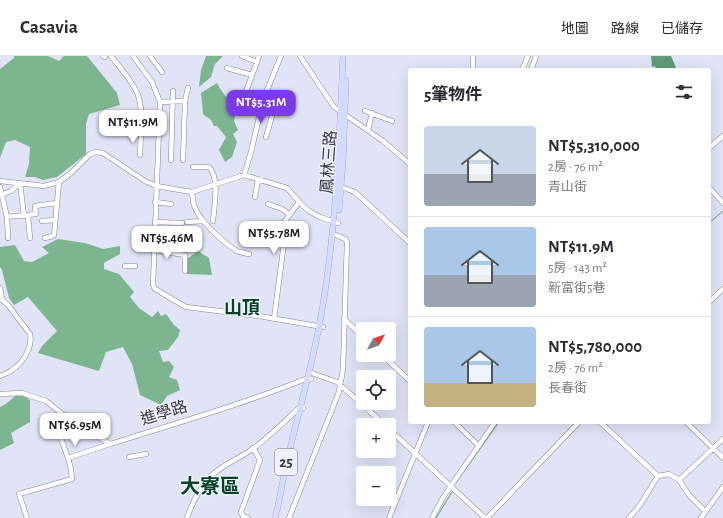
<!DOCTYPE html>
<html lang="zh-TW">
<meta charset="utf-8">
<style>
:root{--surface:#fff;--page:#f2f2f3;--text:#2b2b33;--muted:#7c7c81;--line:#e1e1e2;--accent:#7c3aed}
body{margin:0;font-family:"Alegreya Sans","Noto Sans TC",sans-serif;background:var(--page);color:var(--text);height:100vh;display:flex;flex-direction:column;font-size:15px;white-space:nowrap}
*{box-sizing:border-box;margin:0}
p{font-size:13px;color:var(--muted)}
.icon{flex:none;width:22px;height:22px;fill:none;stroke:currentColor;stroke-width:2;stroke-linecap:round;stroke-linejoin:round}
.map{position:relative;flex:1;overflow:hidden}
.details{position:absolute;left:408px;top:12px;width:303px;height:356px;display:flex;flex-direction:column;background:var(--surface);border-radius:4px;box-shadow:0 4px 16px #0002}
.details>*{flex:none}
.needle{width:26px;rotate:50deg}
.fabs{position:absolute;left:356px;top:266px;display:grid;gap:8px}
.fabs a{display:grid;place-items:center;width:40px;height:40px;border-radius:4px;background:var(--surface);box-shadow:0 4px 16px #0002;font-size:20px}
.price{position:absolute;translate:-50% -34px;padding:0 9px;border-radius:8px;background:#fff;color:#222;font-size:13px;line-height:26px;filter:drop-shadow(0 1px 2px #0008)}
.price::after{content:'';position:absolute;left:50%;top:24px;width:12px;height:9px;margin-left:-6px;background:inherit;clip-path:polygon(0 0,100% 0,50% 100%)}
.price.on{background:var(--accent);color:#fff}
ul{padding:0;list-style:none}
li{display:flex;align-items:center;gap:12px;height:100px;padding:0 16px}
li+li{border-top:1px solid var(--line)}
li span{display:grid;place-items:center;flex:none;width:112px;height:80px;border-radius:4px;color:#555}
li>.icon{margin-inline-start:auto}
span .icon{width:48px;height:48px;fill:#fffc;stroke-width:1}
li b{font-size:17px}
h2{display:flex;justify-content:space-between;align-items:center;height:48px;padding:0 16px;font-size:17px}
header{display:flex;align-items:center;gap:24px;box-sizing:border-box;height:56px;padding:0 20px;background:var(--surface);border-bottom:1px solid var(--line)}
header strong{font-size:19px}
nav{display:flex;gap:22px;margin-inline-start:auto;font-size:14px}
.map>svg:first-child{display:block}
.forest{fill:#7cb58f}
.water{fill:#629a75}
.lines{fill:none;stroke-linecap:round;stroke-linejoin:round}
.stream{stroke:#629a75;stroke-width:1}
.minor-casing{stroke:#818595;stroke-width:5.5}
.major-casing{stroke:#8b94ba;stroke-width:6}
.minor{stroke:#fff;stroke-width:4.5}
.major{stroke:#d4dcfe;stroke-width:5.5}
.labels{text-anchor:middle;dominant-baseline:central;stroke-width:3;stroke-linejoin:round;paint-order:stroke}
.shield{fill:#eff2fd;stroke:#6e7078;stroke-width:1}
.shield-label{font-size:15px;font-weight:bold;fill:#37383f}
.street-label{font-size:16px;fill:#37383f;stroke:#eff2fd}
.quarter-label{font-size:18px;font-weight:bold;fill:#064324;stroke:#eff2fd}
.district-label{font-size:20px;font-weight:bold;fill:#064324;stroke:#eff2fd}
</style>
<header>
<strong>Casavia</strong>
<nav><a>地圖</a><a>路線</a><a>已儲存</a></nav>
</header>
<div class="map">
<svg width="723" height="462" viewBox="0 0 723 462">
<rect width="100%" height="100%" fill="#e0e4f6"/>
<path class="forest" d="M14,0h34l11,5 5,-5h23l30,37 3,12 -31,9 -3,10v30l-29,23 -14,3 -8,-3h-10l4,-13 1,-17 -15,-7 -9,2 -6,16v-89l14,-11z
M206,0h17l-8,8 -4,13 -12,10 2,-17z
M217,27c9,17 15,19 32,26l8,-4v11l-21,-5 -2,10 4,9 -5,4 4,8 -5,15 -7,5 -6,-12 7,-13 -9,-11h-3l-3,-6 -8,-6 -2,-21z
M58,183l27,4 18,6 17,-3v8l-16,9v6l15,5 15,18 -4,5 9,11 13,9 6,-6 3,5 5,-2 8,11 6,5 -2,7 -10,13 -9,1 4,11 6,-1 5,6 -5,10 8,3 3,10 -13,6 -6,9 -21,-10 -8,-31 -9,-17 -17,5 -7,19 -61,-18 4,-7 15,-15 -29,-34 -14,8 -5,-7 -7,-28 -2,-3v-20l15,-2 9,16 8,1 17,-9 -7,-6z
M198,195l11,7 3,17 -25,-1v-15z
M15,340h9l6,4v22l-19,11 3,10 -14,7v-43l6,-3z"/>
<path class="water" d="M651,0h20l6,14h-21l-1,-4 -3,1z"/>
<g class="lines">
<path class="stream" d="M709,167l14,-12
M455,428l44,-62
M436,462l16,-26"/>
<defs>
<path id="minor" d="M103,0l2,1
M111,0c21,27 37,40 27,76
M133,0l19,26 8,20 -7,183 2,4 31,18 73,9 64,11
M150,0l12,16
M242,0l15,6
M300,0l34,51 49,34 27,23
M227,12l25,7
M473,14v-14
M522,14l6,-14
M531,14l5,-14
M243,44l16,-44
M160,46l25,-1
M365,55l27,10
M368,74l4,-17
M111,75l48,2
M266,81l6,-21
M709,92l14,-12
M140,99l1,-22
M171,104l2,-69
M183,104l2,-59 3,-13
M193,111h16c11,11 5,40 4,54
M244,119l7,-23 12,-52 18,-44
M0,125l44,5 15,-4 12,-9 19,-19 6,-2 7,1 42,28 11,5 36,6 52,-17 43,13 16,18 6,5 11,6 18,6
M20,127l4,33
M0,131l7,30 1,21
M341,131l14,5 55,51
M709,131l14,16
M192,136c1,4 0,9 2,13 4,15 30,38 43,46 4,2 8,2 12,3
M1,139l10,-4 9,-8
M255,141l3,-18
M155,146l16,2
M268,148l14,5 8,6
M28,159l2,23
M7,161l29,-3 -1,-8 21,-3
M42,165l13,-1
M155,166l27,1
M187,166l17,-1
M45,182l8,-2 1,-1 5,-53
M153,194l32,5v16
M125,210h10
M0,232l2,10 -2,1
M709,246l14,-13
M274,263l10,-76 -2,-18 17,-23
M344,263l19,18
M382,299l28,26
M309,316l28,10 48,43
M0,320c4,-2 8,-3 12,-6 11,-7 21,-23 18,-36l-22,-29 -7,-6
M0,338l22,-1 24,8 23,18 41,25c66,-21 134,-40 198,-66l3,1
M454,366l25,24
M600,366l58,54
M686,366l37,36
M389,373l96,89
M59,377l9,25
M129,401l17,-3
M679,424l44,-41
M27,462l-8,-24 53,-15 -1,-10 -3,-11 42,-14
M187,462c5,-15 14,-32 25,-43 10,-10 30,-18 42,-27 16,-12 31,-27 46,-41l3,1
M248,462l-5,-2 -2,-4 19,-52 -7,-12
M289,462l50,-126 4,-23 4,-127 -2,-3 -9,-4
M389,462l39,-96
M432,462l12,-22 51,-74
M487,462l92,-96
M629,462l11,-13 18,-29 11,-2 10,6 10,15 16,16
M701,462l22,-31"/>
<path id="major" d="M339,154l4,-50 3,-79
M275,462c6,-21 8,-44 14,-65 10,-42 22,-84 30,-126 17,-90 20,-180 24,-271"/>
</defs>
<use href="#minor" class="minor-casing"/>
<use href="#major" class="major-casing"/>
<use href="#minor" class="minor"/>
<use href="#major" class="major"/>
</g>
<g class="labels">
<rect class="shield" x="275" y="393" width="22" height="26" rx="3"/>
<g class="shield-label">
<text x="286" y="406">25</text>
</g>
<g class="street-label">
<text transform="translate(329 106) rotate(-86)">鳳林三路</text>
<text transform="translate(164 357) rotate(-17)">進學路</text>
</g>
<g class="quarter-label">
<text x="242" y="253">山頂</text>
</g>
<g class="district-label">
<text x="210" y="431">大寮區</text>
</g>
</g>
</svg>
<div class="fabs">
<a><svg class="needle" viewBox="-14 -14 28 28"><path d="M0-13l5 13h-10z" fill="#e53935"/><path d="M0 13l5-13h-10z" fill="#7c7c81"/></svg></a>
<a><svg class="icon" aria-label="locate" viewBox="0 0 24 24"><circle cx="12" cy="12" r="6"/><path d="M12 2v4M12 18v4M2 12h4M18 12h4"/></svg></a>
<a>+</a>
<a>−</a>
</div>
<b class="price on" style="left:261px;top:68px">NT$5.31M</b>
<b class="price" style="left:133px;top:88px">NT$11.9M</b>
<b class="price" style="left:274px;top:199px">NT$5.78M</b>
<b class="price" style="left:167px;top:204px">NT$5.46M</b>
<b class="price" style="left:75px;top:391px">NT$6.95M</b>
<section class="details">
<h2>5筆物件<svg class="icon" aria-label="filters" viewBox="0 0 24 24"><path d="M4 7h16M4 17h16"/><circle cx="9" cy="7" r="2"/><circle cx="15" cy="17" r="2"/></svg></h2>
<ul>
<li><span style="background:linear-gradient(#c9d6e8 60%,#9aa5b1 0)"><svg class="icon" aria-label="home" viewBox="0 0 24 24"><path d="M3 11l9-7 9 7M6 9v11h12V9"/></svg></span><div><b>NT$5,310,000</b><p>2房 · 76 m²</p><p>青山街</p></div></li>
<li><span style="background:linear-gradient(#a9c7e8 60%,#9aa5b1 0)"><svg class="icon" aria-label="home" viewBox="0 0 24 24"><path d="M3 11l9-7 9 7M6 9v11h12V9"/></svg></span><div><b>NT$11.9M</b><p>5房 · 143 m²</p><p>新富街5巷</p></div></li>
<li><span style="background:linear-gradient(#a9c7e8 70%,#c2b280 0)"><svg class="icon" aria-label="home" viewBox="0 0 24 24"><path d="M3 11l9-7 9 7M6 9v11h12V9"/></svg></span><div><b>NT$5,780,000</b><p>2房 · 76 m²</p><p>長春街</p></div></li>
</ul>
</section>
</div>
